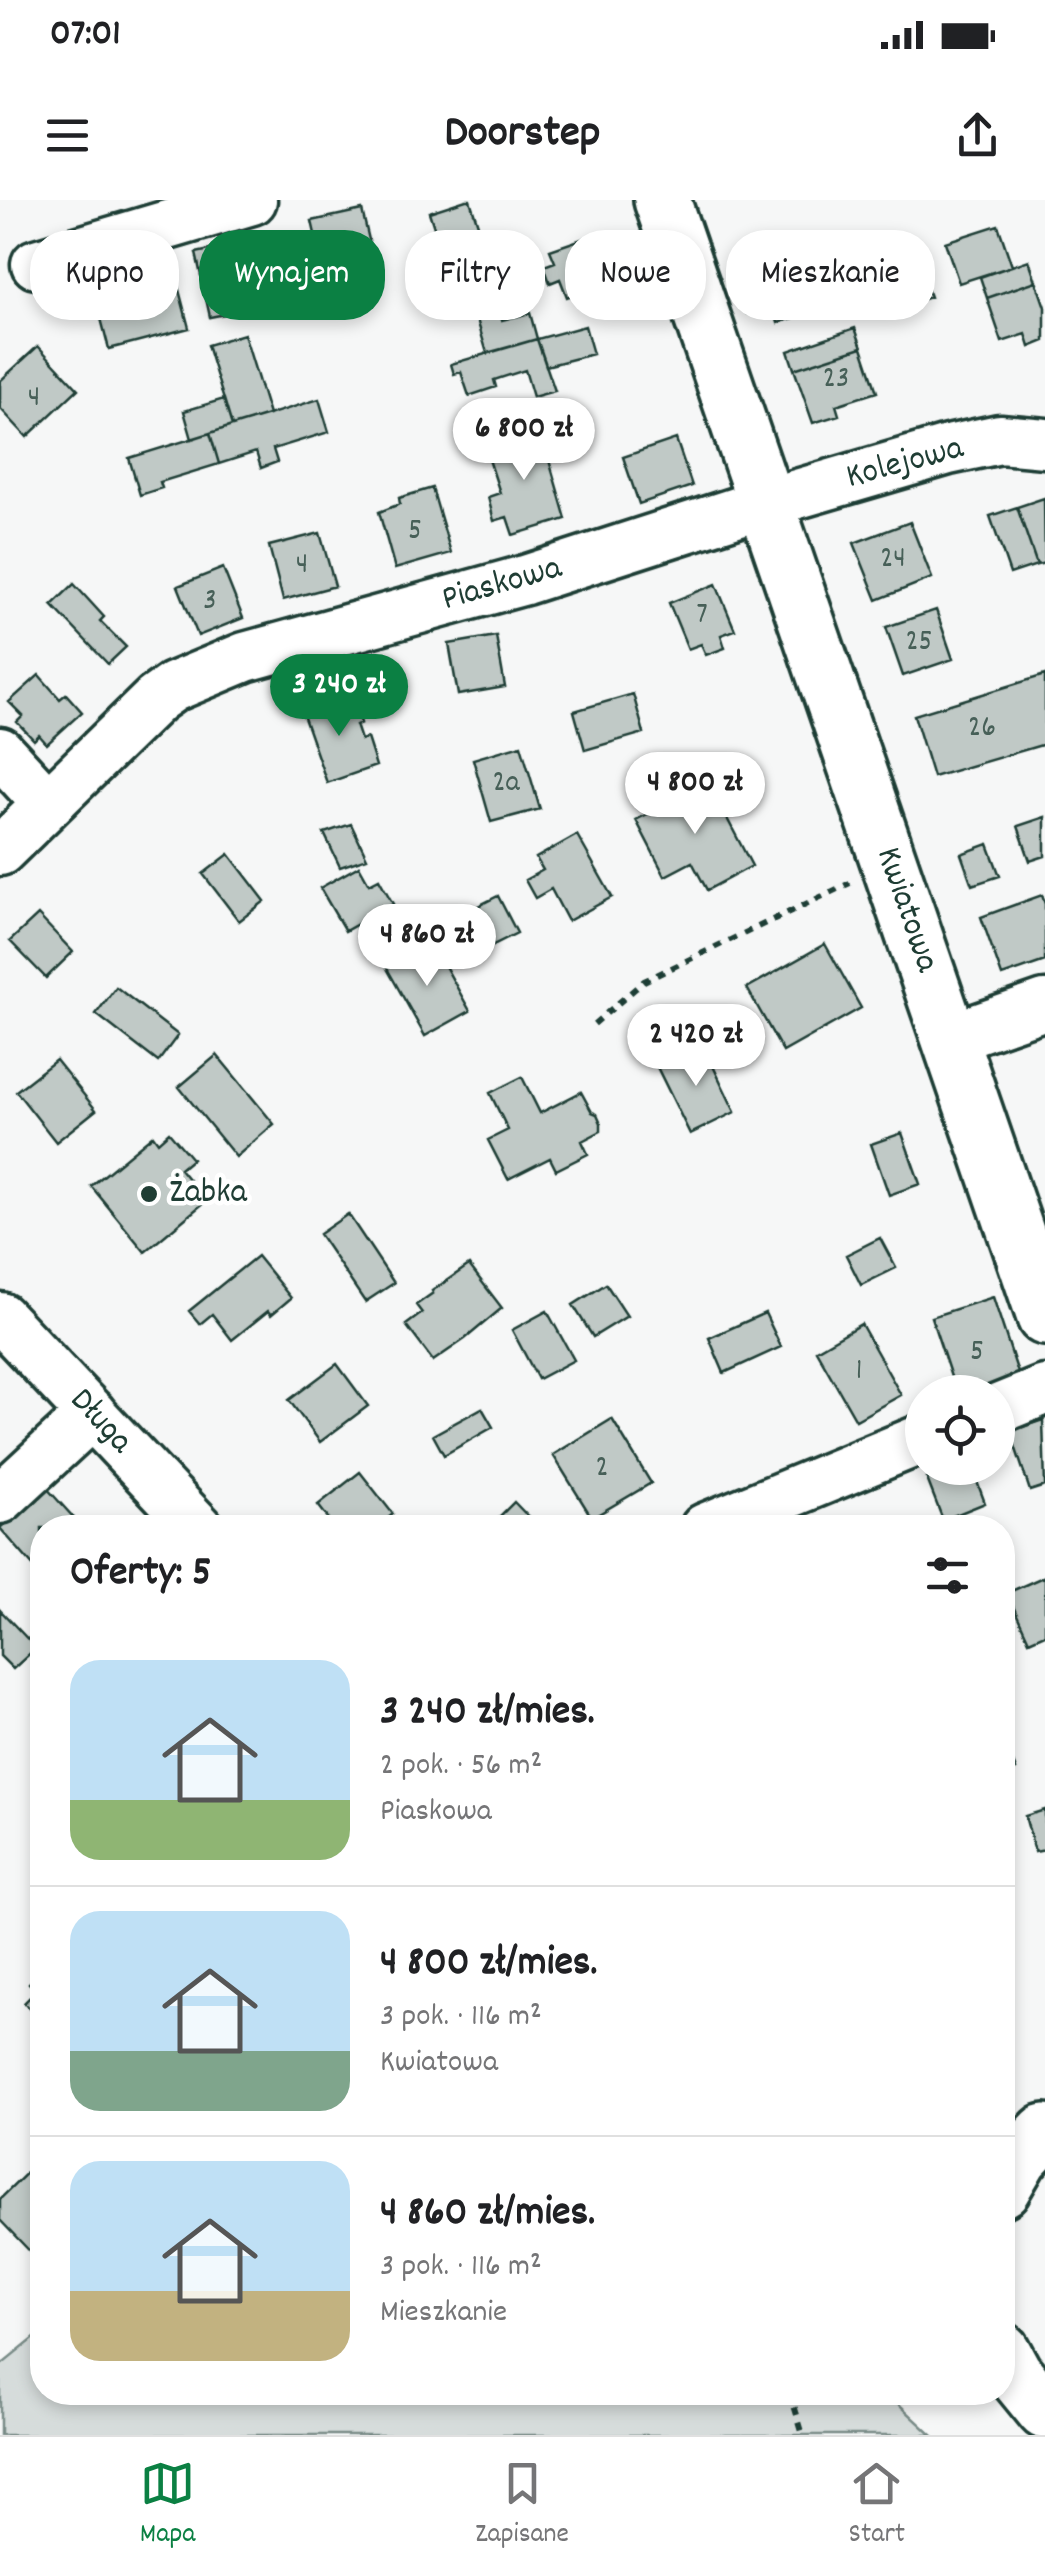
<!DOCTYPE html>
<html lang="pl">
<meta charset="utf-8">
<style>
:root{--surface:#fff;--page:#f6f6f6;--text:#202124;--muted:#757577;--line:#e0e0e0;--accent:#0b8043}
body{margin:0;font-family:Dekko,sans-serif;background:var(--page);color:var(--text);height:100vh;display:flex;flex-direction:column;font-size:38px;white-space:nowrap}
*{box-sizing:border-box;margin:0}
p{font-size:32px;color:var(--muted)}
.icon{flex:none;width:55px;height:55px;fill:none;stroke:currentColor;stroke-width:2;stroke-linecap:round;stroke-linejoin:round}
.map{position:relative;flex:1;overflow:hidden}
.side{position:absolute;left:30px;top:1315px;width:985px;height:890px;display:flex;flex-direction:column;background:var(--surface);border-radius:40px;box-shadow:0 5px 15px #0003}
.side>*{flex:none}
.banner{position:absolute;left:30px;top:30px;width:985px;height:90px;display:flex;gap:20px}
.tools{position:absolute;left:905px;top:1175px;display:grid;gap:20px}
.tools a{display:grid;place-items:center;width:110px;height:110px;border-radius:50%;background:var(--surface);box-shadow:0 5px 15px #0003;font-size:50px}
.price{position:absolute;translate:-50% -85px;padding:0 22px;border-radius:35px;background:#fff;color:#222;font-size:32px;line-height:65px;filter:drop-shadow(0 2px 5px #0008)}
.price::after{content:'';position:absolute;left:50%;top:60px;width:30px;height:22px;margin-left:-15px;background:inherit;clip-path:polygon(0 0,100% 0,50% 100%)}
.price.current{background:var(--accent);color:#fff}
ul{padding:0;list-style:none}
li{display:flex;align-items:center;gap:30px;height:250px;padding:0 40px}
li+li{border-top:2px solid var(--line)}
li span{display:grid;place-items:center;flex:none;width:280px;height:200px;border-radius:30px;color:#555}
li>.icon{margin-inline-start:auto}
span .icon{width:120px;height:120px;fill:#fffc;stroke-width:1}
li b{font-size:42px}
h2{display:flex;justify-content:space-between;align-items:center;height:120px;padding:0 40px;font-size:42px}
.chip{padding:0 35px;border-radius:40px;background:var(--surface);box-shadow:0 5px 15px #0003;font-size:35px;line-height:90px}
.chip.current{background:var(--accent);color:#fff}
.status{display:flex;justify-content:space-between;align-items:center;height:70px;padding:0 50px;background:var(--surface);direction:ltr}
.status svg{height:28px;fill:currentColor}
header{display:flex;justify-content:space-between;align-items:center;height:130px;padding:0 40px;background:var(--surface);font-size:45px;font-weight:700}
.menu{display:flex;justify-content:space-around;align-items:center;height:140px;border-top:2px solid var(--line);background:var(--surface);font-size:28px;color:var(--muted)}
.menu a{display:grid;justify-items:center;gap:5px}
.menu .current{color:var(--accent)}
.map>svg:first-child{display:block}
.green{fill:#d6dcdb;stroke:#7a8c88;stroke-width:2.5}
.building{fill:#c0c9c6;stroke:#1f3d34;stroke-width:2.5}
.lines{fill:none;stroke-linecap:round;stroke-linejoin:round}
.minor-casing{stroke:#1f3d34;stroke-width:55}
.major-casing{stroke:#1f3d34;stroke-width:62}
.path{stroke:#1f3d34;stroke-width:6;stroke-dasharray:8 8;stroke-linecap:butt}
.minor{stroke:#fff;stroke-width:48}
.major{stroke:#fff;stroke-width:55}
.poi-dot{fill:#1f3d34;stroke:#fff;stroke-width:4}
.labels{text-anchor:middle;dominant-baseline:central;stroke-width:9;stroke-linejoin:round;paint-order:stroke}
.number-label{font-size:30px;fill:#476058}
.street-label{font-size:35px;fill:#1f3d34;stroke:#fff}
.poi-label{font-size:35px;fill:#1f3d34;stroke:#fff;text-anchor:start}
</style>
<div class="status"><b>07:01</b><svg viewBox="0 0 49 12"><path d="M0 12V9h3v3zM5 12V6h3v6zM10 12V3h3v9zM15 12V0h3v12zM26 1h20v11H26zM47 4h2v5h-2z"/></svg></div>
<header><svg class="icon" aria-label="menu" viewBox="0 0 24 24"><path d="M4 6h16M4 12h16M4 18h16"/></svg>Doorstep<svg class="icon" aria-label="share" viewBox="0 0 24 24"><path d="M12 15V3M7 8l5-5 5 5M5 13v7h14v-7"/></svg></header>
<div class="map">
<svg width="1045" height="2235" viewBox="0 0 1045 2235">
<rect width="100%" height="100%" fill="#f6f7f7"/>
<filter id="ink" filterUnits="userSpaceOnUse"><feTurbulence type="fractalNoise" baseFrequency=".01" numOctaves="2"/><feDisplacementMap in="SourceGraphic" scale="20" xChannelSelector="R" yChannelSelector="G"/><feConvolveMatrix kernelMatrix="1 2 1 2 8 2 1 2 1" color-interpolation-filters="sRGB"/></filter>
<g filter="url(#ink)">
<path class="green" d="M42,2132v60l845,1 45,42h-932v-69z"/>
<path class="building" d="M466,0h4l20,62 -41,12 -20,-62z
M362,10l14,60 -50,12 -14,-61z
M998,25l14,41 -53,17 -14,-41z
M596,34l16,47 -45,16 -7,-18 -10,4 -6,-17 11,-4 -5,-12z
M257,40l14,65 -61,12 -14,-64z
M912,45l18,52 -34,11 -17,-52z
M820,59l7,21 -12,4 8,25 -45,14 -5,-18 -26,9 -9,-28z
M1029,60l7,21 -49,17 -7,-21z
M173,67l16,61 -80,21 -16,-61z
M1036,81l9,26v34l-15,6 -4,-13 -24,8 -15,-44z
M499,109l3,11 28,-7 7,26 -50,14 -11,-37z
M585,126l8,28 -47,12 -9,-27z
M855,128l7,19 -68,22 -6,-18z
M244,134l25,81 -37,11 -25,-81z
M537,139l18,52 -22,6 -8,-27 -31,10 2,7 -27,9 -8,-24 -7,2 -3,-10z
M38,146l40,43 -51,48 -27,-29v-27z
M862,147l15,45 -41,13 3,10 -26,8 -19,-54z
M224,199l8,27 -40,13 -8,-28z
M319,199l10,33 -56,17 4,13 -16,6 -5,-16 -37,12 -9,-31z
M540,229l26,90 -53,16 -6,-18 -13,4 -6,-24 12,-4 -16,-49z
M210,233l9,31 -59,18 2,6 -22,7 -11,-37z
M676,239l16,47 -53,18 -16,-47z
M432,288l19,65 -56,16 -16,-57 21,-8 -1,-6z
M1044,298l1,65 -8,2 -20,-58z
M1017,307l20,58 -27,9 -20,-58z
M910,322l22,56 -55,22 -23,-57z
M320,333l15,53 -52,14 -14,-54z
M223,368l20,50 -45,18 -20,-50z
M74,384l30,33 -4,4 26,26 -18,17 -56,-59z
M716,384l19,46 -14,5 4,13 -19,7 -5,-11 -13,5 -19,-46z
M936,410l17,49 -50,17 -17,-49z
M496,436l9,51 -47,8 -9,-51z
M39,475l21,24 6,-5 16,18 -35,32 -8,-9 -5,5 -17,-18 6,-6 -14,-14z
M1045,475v69l-112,33 -19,-62z
M633,494l11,39 -59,17 -11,-39z
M352,495l9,28 -5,2 5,15 6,-2 9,28 -49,17 -25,-71z
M521,545l19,64 -49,13 -18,-63z
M708,582l44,84 -45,24 -15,-28 -27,14 -29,-56z
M1045,617v39l-15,5 -12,-35z
M351,624l16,34 -27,9 -16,-34z
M577,635l35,62 -44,24 -17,-32 -16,9 -10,-18 18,-10 -7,-12z
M988,644l12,32 -28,9 -11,-31z
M229,654l36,47 -26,20 -36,-47z
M359,666l10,18 10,-5 14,25 -48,27 -25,-43z
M1042,695l3,9v57l-43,15 -21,-59z
M498,696l19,37 -24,12 -19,-37z
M38,715l35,37 -27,26 -36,-37z
M422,742l11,19 7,-4 30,54 -45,25 -41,-73z
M825,744l36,64 -78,44 -36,-64z
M116,787l62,48 -20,27 -62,-48z
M703,845l32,67 -45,22 -33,-67z
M217,855l57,69 -38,33 -57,-70z
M56,860l40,50 -40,32 -40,-51z
M522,877l18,36 41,-21 11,20 5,2 4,9v8l-19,10 6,13 -32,16 -6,-12 -42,21 -20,-39 20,-10 -18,-37z
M169,932l23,27 -12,10 26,32 -61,51 -54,-66 62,-51 5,7z
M902,933l18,51 -31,11 -18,-51z
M348,1014l46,69 -29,19 -46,-68z
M880,1038l16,30 -35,17 -15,-30z
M257,1056l34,42 -20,17 -3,-4 -36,29 -20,-26 -12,10 -11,-13z
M469,1065l33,43 -37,31 -32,22 -27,-36 16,-12 -6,-8 17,-12 -1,-2z
M606,1084l21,32 -34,21 -20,-32z
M993,1097l30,91 -25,4h-42l-25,-75z
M547,1111l27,49 -36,19 -26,-49z
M765,1113l16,34 -57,26 -15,-35z
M861,1124l40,71 -45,25 -40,-70z
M337,1164l31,42 -48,36 -31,-42z
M482,1208l11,19 -49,28 -11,-20z
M612,1219l39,64 -59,35 -39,-63z
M1043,1220l2,66 -15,5 -20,-60z
M955,1268h17l13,35 -42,17 -16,-41z
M360,1272l33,42 -17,14h-51l6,-6 -13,-17z
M45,1286l38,42h-41v48l-42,-48z
M514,1302l25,26h-51z
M1045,1376v58l-16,7 -22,-48z
M0,1410l36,38 -23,21 -13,-13z
M1002,1535l14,35 -14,6z
M1045,1610v40l-10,2 -10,-36z
M42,1770v53l-18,-20 12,-12 -7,-8z
M42,1958v106l-42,-44v-21z"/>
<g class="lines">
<defs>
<path id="minor" d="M36,64l216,-64
M0,552l47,51
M0,651l156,-152 17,-12 72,-30 280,-77 211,-68 212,-62 52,-11 45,4
M950,838l95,-33
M0,1117l199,211
M998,1209l47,-19
M0,1299l92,-85
M705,1328l217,-89"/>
<path id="major" d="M662,0l383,1117
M1002,1989l18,-31 25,-26
M1002,2151l12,22 31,38"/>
</defs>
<use href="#minor" class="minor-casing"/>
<use href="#major" class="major-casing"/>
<path class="path" d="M594,824l50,-43 206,-98
M790,2192l13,43"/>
<use href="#minor" class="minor"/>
<use href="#major" class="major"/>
</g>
</g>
<circle class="poi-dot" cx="149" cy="994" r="10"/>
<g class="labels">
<g class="number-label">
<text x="836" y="180">23</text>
<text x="34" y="199">4</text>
<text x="415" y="332">5</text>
<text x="893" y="360">24</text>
<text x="302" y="366">4</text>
<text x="210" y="402">3</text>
<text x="702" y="416">7</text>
<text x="919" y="443">25</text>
<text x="982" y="529">26</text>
<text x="506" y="584">2a</text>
<text x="977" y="1153">5</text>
<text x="859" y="1172">1</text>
<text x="602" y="1269">2</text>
</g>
<g class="street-label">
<text transform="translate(905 264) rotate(-15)">Kolejowa</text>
<text transform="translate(502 385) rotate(-16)">Piaskowa</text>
<text transform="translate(906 710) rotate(71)">Kwiatowa</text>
<text transform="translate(100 1222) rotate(47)">Długa</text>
</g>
<g class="poi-label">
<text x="169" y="994">Żabka</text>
</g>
</g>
</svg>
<div class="tools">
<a><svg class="icon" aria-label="locate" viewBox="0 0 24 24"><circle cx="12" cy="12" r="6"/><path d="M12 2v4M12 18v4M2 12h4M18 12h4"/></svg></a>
</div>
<b class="price" style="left:524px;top:283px">6 800 zł</b>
<b class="price current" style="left:339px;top:539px">3 240 zł</b>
<b class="price" style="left:695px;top:637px">4 800 zł</b>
<b class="price" style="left:427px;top:789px">4 860 zł</b>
<b class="price" style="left:696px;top:889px">2 420 zł</b>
<div class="banner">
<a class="chip">Kupno</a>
<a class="chip current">Wynajem</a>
<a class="chip">Filtry</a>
<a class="chip">Nowe</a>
<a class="chip">Mieszkanie</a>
</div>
<section class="side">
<h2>Oferty: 5<svg class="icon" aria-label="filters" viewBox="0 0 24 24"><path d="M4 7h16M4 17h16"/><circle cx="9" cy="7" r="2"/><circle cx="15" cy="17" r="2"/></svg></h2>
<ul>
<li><span style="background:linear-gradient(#bfe0f5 70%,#8fb573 0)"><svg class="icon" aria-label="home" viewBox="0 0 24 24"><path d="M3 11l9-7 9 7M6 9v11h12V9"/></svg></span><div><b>3 240 zł/mies.</b><p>2 pok. · 56 m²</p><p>Piaskowa</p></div></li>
<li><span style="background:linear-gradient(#bfe0f5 70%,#7fa58c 0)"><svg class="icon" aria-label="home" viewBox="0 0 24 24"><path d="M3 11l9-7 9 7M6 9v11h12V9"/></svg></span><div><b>4 800 zł/mies.</b><p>3 pok. · 116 m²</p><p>Kwiatowa</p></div></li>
<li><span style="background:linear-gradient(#bfe0f5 65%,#c2b280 0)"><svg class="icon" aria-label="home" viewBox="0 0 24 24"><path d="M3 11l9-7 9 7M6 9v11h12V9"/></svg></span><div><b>4 860 zł/mies.</b><p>3 pok. · 116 m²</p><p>Mieszkanie</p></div></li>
</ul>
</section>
</div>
<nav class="menu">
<a class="current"><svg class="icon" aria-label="map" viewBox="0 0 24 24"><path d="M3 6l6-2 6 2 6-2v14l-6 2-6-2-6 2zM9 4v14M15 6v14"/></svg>Mapa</a>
<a><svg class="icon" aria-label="saved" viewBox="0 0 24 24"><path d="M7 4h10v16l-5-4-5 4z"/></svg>Zapisane</a>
<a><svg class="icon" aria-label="home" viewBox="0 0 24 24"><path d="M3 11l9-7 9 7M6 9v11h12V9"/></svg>Start</a>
</nav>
